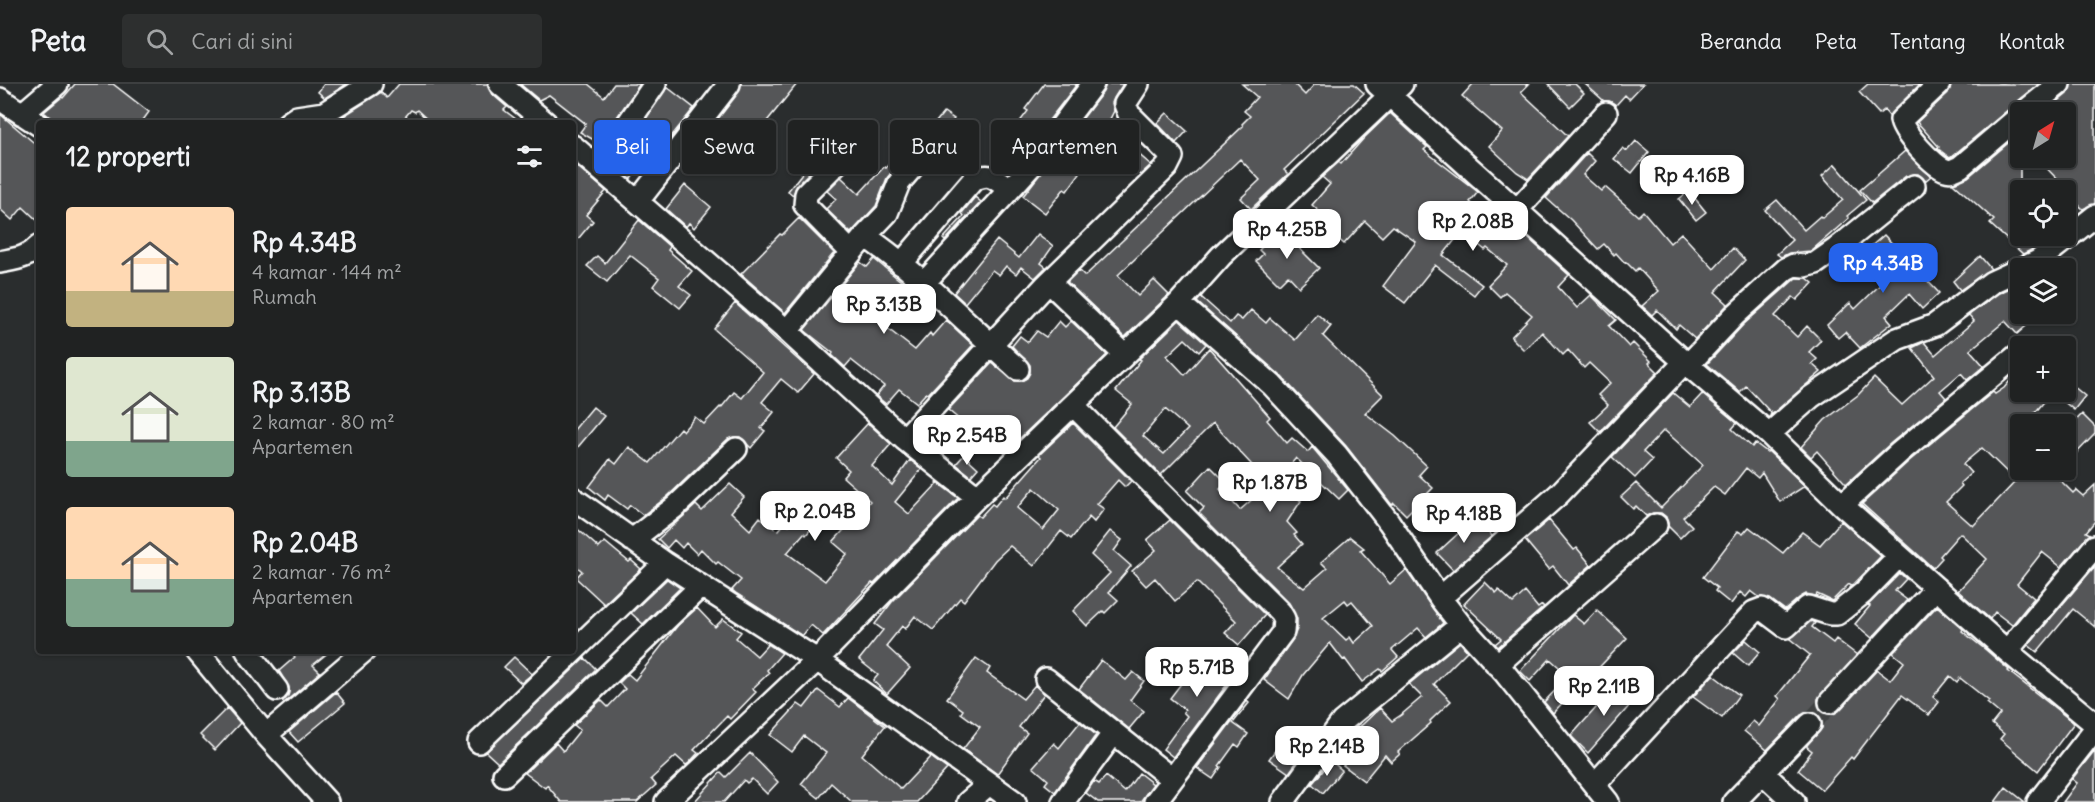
<!DOCTYPE html>
<html lang="id">
<meta charset="utf-8">
<style>
:root{--surface:#202222;--page:#2d2f2f;--text:#f1f3f6;--muted:#a2a4a5;--line:#3d3f40;--accent:#2563eb}
body{margin:0;font-family:Delius,sans-serif;background:var(--page);color:var(--text);height:100vh;display:flex;flex-direction:column;font-size:22px;white-space:nowrap}
*{box-sizing:border-box;margin:0}
p{font-size:20px;color:var(--muted)}
.icon{flex:none;width:33px;height:33px;fill:none;stroke:currentColor;stroke-width:2;stroke-linecap:round;stroke-linejoin:round}
.map{position:relative;flex:1;overflow:hidden}
.panel{position:absolute;left:36px;top:36px;width:540px;height:534px;display:flex;flex-direction:column;background:var(--surface);border-radius:6px;box-shadow:0 2px 4px #0004,0 0 0 2px var(--line)}
.panel>*{flex:none}
.banner{position:absolute;left:594px;top:36px;width:570px;height:54px;display:flex;gap:12px}
.needle{width:39px;rotate:37deg}
.buttons{position:absolute;left:2010px;top:18px;display:grid;gap:12px}
.buttons a{display:grid;place-items:center;width:66px;height:66px;border-radius:6px;background:var(--surface);box-shadow:0 2px 4px #0004,0 0 0 2px var(--line);font-size:30px}
.price{position:absolute;translate:-50% -51px;padding:0 14px;border-radius:12px;background:#fff;color:#222;font-size:20px;line-height:39px;filter:drop-shadow(0 2px 3px #0008)}
.price::after{content:'';position:absolute;left:50%;top:36px;width:18px;height:14px;margin-left:-9px;background:inherit;clip-path:polygon(0 0,100% 0,50% 100%)}
.price.active{background:var(--accent);color:#fff}
ul{padding:0;list-style:none}
li{display:flex;align-items:center;gap:18px;height:150px;padding:0 30px}
li span{display:grid;place-items:center;flex:none;width:168px;height:120px;border-radius:6px;color:#555}
li>.icon{margin-inline-start:auto}
span .icon{width:72px;height:72px;fill:#fffc;stroke-width:1}
li b{font-size:26px}
h2{display:flex;justify-content:space-between;align-items:center;height:72px;padding:0 30px;font-size:26px}
.pill{padding:0 21px;border-radius:6px;background:var(--surface);box-shadow:0 2px 4px #0004,0 0 0 2px var(--line);font-size:21px;line-height:54px}
.pill.active{background:var(--accent);color:#fff}
header{display:flex;align-items:center;gap:36px;box-sizing:border-box;height:84px;padding:0 30px;background:var(--surface);border-bottom:2px solid var(--line)}
header strong{font-size:28px}
nav{display:flex;gap:33px;margin-inline-start:auto;font-size:21px}
.search{width:420px;height:54px;background:var(--page);display:flex;align-items:center;gap:15px;box-sizing:border-box;padding:0 21px;border-radius:6px;color:var(--muted);font-size:22px}
.map>svg:first-child{display:block}
.building{fill:#555758;stroke:#fff;stroke-width:1.5;fill-rule:evenodd}
.lines{fill:none;stroke-linecap:round;stroke-linejoin:round}
.minor-tunnel{stroke:#3f4243;stroke-width:21;stroke-dasharray:21 10;stroke-linecap:butt}
.minor-casing{stroke:#fff;stroke-width:26}
.minor{stroke:#2a2d2e;stroke-width:21}
</style>
<header>
<strong>Peta</strong>
<div class="search"><svg class="icon" aria-label="search" viewBox="0 0 24 24"><circle cx="10" cy="10" r="6"/><path d="M15 15l6 6"/></svg>Cari di sini</div>
<nav><a>Beranda</a><a>Peta</a><a>Tentang</a><a>Kontak</a></nav>
</header>
<div class="map">
<svg width="2095" height="718" viewBox="0 0 2095 718">
<rect width="100%" height="100%" fill="#2a2d2e"/>
<filter id="ink" filterUnits="userSpaceOnUse"><feTurbulence type="fractalNoise" baseFrequency=".0167" numOctaves="2"/><feDisplacementMap in="SourceGraphic" scale="12" xChannelSelector="R" yChannelSelector="G"/><feConvolveMatrix kernelMatrix="1 2 1 2 8 2 1 2 1" color-interpolation-filters="sRGB"/></filter>
<g filter="url(#ink)">
<path class="building" d="M75,0h38l36,28 -8,11h-84l-13,-11 18,-15 1,1z
M324,0h23l-22,14 -7,-6z
M399,0h89l3,9 16,14 -3,3 17,13h-90l-14,-13 -2,2 -4,-2 -11,13h-50l-8,-6 39,-25 6,6z
M520,0h68l16,13 10,-13h26l-41,59 -19,-11 6,-8 -37,-29 -10,5z
M741,0h56l-46,57 12,9 -8,11 -45,-32 29,-37z
M1044,0h33l-65,84 -17,-13 33,-44 -3,-2z
M1106,0h17l-9,14 -2,5 2,8 -4,8 7,5 -22,26 -3,-1 -16,21 4,3 -13,18 -3,-2 -19,24 -22,-17 80,-104z
M1242,0h52l11,11 10,-11h39l10,9 -80,77 4,4 -37,35 -10,-11 19,-18 -20,-21 -122,116 20,21 16,-16 15,15 -44,42 -58,-55 12,-12 6,6 158,-150 -1,-2 8,-8 -6,-5 13,-14z
M1473,0h56l-8,8 47,44 -40,43 -11,-7 -28,-26 13,-15 -40,-35z
M1548,0h27l9,9 -14,14z
M1585,0h58l-14,15 -4,-4 -9,10 -7,-4h-5z
M1868,0h52l-31,32 -5,-6 -5,4 -20,-22z
M1951,0h88l-89,74 -13,-10 2,-1 -22,-25 31,-29z
M2071,0h24v120l-12,5 -17,-16v-3h-14l7,-9 -22,-23h29v-46h-12l-4,-4 17,-14z
M667,3l27,21 -24,30 -8,-7 -26,35 3,2 -8,11 -16,-14z
M944,28l10,7 -17,23 -11,14 -8,-6 -7,1 -5,4 -19,23 -11,28 -25,27 -25,-24 10,-10 -9,-8 14,-14 18,17 25,-27 2,1 32,-43 10,7z
M1167,29l20,18 -11,12 -19,-20z
M1390,29l37,34 -3,3 54,42 -8,10 19,16 7,-9 73,66 -11,12 19,21 14,-13 25,25 -7,6 20,21 4,-4 18,18 -2,2 9,9 -58,60 -10,-10 18,-17 -10,-10 12,-12 -21,-20 -5,5 -16,-18 -5,5 -21,-23 -18,18 -13,-13 21,-22 -27,-23 -5,5 -12,-12 19,-20 -20,-17 -2,2 -23,-19 -19,24 39,30 -8,10 -39,-30 -30,38 -22,-17 33,-44 -23,-16 -11,11 -17,-16 -21,23 -17,-15 5,-6 -20,-18 18,-21 -8,-7 17,-15 2,2 23,-26z
M0,30l39,33v75l-16,-15 -11,13 -12,-11z
M817,45l23,20 -10,3 -33,33 -4,10 -5,-4 22,-28 -7,-6 9,-10 -6,-5z
M2020,49v25h9l-9,10v12l13,10h-13v46h28l-17,14 -8,4 -33,-30 4,-4 -41,-37 15,-6z
M1636,57l13,11 -17,21 -18,-14 9,-11 4,3z
M1905,67l26,25 -6,5 -7,-7 -12,2 -34,27 -12,-13z
M1136,68l15,13 -11,10 -14,-12z
M1587,69l8,8 -12,14 18,16 4,-4 33,29 5,-5 27,32 11,-10 33,36 19,-21 12,12 -30,32 13,12 -33,35 -16,-14 -3,4 -19,-19 -5,5 -10,-9 17,-15 -21,-23 -3,3 -9,-9 -1,1 -9,-10 -2,2 -10,-11 -6,5 -27,-29 -25,-22z
M573,79l33,28 -20,24 7,6 -20,24z
M1835,80l31,36 -19,16 2,2 -38,33 -22,2 -8,4 -4,-3 15,-14 -27,-30 12,-10 27,30 16,-14 2,2 21,-18 -21,-24z
M685,101l26,22 -17,21 -5,-5 -3,4 -20,-18z
M1689,107l17,21 -10,8 -17,-21z
M975,113l6,5 -36,39 -2,-2 21,-23 -2,-3z
M799,134l35,35 -49,60 -44,-39 39,-40 2,1z
M639,136l31,27 -2,3 24,21 -13,15 12,9 -11,13 -27,-22 6,-8 -29,-23 -23,27 -20,-16 10,-10 8,7z
M1286,145l18,17 -4,3 19,19 -20,19 -11,-12 -9,9 -23,-23 7,-7 -4,-4 10,-10 3,3z
M1038,150l15,12 -12,17 5,4 -11,11 -14,-11 -5,7 -10,-8 -7,9 -7,-5 -27,33 -11,-10 43,-53 22,18z
M1884,151l55,58 -17,16 -13,-15 -23,22 6,7 -32,25 -15,-16 -7,6 -11,-13 23,-22 5,6 28,-27 -23,-26z
M1980,172l11,13 -31,21 -7,-9z
M874,175l39,32 -30,34 32,25 15,-17 2,3 14,-16 27,25 -45,49 -2,-1 -9,10 -18,-14 -13,15 -10,-8 8,-10 -33,-26 -6,7 -13,-12 1,-2 -29,-23 56,-68 7,5z
M1796,194h11l6,5 -16,17 -4,-3 -18,19 22,21 10,-11 14,14 -12,12 8,7 -5,5 9,8 -51,44 1,-3 -25,-27 -6,6 -33,-28 36,-39z
M2017,201l3,5v24h20l-23,20 -12,-13 -35,29 14,16 -17,14 -6,-7 -21,18 6,7 -55,45 -45,41 -29,-33 -6,6 -10,-10 24,-27 33,-25 16,-17 28,27 32,-29 -22,-28 12,-6 11,13 39,-34 -5,-6 30,-22z
M1201,213l29,26 6,-7 6,4 9,-10 15,13 4,-5 25,22 22,-26 14,12 -8,10 60,59 -18,18 30,23 32,30 -8,9 14,13 -27,27 -12,-12 -2,2 -46,-59 -65,-70 -84,-74z
M735,219l79,71 -16,19 -17,-14 -19,23 12,10 -13,16 4,3 -14,17 -11,-11h-6l-6,2 -61,58 -24,18 -13,-10 -3,4 -19,-14 -3,5 -16,-13 21,-28 6,5 13,-17 21,16 30,-35 3,3 12,-14 9,7 16,-17 1,1 13,-16 8,6 21,-26 -49,-43z
M1179,236l27,24 -7,8 -14,-13 -18,17 18,19 24,-27 61,69 -3,3 20,23 5,-5 16,14 4,-5 36,43 -9,9 -43,-41 -17,20 17,14 -2,3 7,6 -14,21 10,11 -3,2 8,9 -25,23 27,21 23,-20 -6,-6 29,-25 14,11 -4,2 30,34 16,-14 37,53 -17,14 -8,-9 -26,22 6,7 -16,14 -2,-2 -18,13 -17,-23 -2,1 -13,-17 -27,32 -14,24 -25,-19 29,-41 4,-10v-10l-8,-16 -90,-90 5,-5 -17,-17 23,-25 17,17 -7,6 20,21 24,-21 -5,-4 5,-7 -51,-55 -52,52 -48,-48 19,-23 -16,-13 25,-31 -2,-1zM1165,325l23,20 -24,25 -21,-18zM1345,516l3,4 4,-3 21,25 -19,17 -4,-6 -4,3 -23,-22z
M1059,237l6,6 6,-6 36,34 -88,84 -16,-14 -15,19 -40,-34 44,-47 23,18h6l6,-3 3,-6v-7l-18,-19 8,-10 8,6 9,-11 9,6z
M2020,285v23h46v-12l19,16 -11,14 -22,-18 -18,22 12,10h-26v46h40l-5,5 18,18 3,-3 7,6 12,-11v36l-9,11 4,2 -29,33 -19,-15 -24,31 -1,1 17,14 -22,27 -17,-13 -5,7 -32,-28 29,-32 -27,-26 -20,23 2,2 -9,10 -71,-64 46,-42 85,-70 2,2 9,-6zM1982,364l34,33 -43,45 -27,-24 16,-16 -2,-3 11,-10 -8,-9z
M1673,309l17,14 12,-13 35,29 -5,6 20,18 3,-4 12,9 1,-1 37,35 -25,16 -18,-29 -4,5 -12,-10 -21,27 -11,-8 -31,30 9,9 -12,12 -12,-12 -2,-9 -5,-4h-8l-7,3 -10,-10 -3,3 -12,-12 15,-14 25,25 42,-43 -39,-35 -21,22 9,8 -17,18 -23,-21z
M593,323l11,9 -31,37v-22z
M2082,330l13,13v7l-29,30v-33z
M868,339l23,21 -19,22 20,19 18,-25 12,9 -27,33 14,12 29,-31 20,15 -84,86 -2,-1 -49,52 -12,-10 -9,11 -65,-42 -5,-4 9,-10 -23,-18 -2,2 -15,-15 -4,5 -11,-11 -4,5 -8,-8 -7,8 -9,-9 38,-34 6,6 28,-27 14,13 -13,15 19,18 10,-13 18,14 8,-9 3,3 13,-15 14,13 -10,12 -2,-2 -17,20 38,28 22,-27 -14,-12 37,-41 -27,-24 6,-7 -13,-12z
M1073,339l58,58 -6,6 -7,-7 -21,24 7,5 -10,13 -5,-5 -18,22 -10,-8 -27,35 -24,-20 -15,14 -31,41 -4,-3 -27,32 -18,-14 -10,13 -3,-3 -16,20 24,22 -23,26 -14,-13 5,-6 -19,-15 24,-30 -8,-6 17,-22 85,-87 3,2 12,-13 3,2 8,-10 2,2 36,-41 -2,-2zM1034,404l25,22 -16,20 -26,-22z
M964,371l14,13 -7,8 -15,-12z
M1475,434l17,18 -39,34 -16,-17z
M1170,436l95,95 -26,30 -14,-12 11,-12 -39,-39 -22,19 -20,-23 -9,8 -14,-15 24,-21 -9,-10z
M1549,436l25,30 3,-2 14,17 -23,20 -15,-19 -4,3 -24,-29z
M1841,437l40,35 -27,28 -3,2 -2,-2 -17,17 -15,-7 -1,2 -10,-2 -7,4 -14,12 -15,-11 -11,-2 -8,-6 -5,6 -6,-5 -9,12 -16,-13 2,-3 -14,-11 35,-46 5,3 6,-7 34,26 19,-21 18,13z
M573,441l26,23 6,-6 24,20 2,-2 10,9 -37,35 -28,-26 6,-7 -9,-8z
M1110,447l12,9 -8,11 17,15 -22,26 9,8 -13,13 -2,-2 -16,15 -14,-15 37,-38 -19,-18z
M2095,482v61l-22,-18 -36,43 -9,-7z
M1900,489l6,6 -11,12 12,9 -35,38 -17,-14 15,-18 -2,-1z
M667,495l13,9 -37,36 -12,-11z
M1485,498l11,11 3,-3 14,13 12,-11 13,16 4,-3 2,2 -46,40 -3,-3 6,-5 -37,-35z
M1937,522l26,23 -1,2 24,19 23,20 -1,1 66,52 -36,48 -38,-32 4,-5 -12,-10 8,-10 -13,-11 2,-2 -29,-23 -3,4 -7,-6 -17,21 6,5 -10,13 -27,-20 -49,64 -2,-2 -29,33 -24,-20 14,-19 -5,-4v-2l15,-17v-8l-4,-5 -5,-3 -12,3 -34,35 -23,-19 9,-10 6,5 21,-27 -3,-3 33,-41 -20,-16 21,-18 4,2 -3,4 21,16 3,-4 21,16 -39,44v6l3,6 6,3h6l6,-3 38,-41 13,10 14,-18 -11,-9z
M697,524l18,19 8,-8 18,13 -5,6 21,18 11,-12 14,9 -15,17 2,3 -17,16 4,3 -26,27 -3,-3 -33,34 4,3 -9,10 -3,2 -10,-9 -25,23 5,6 -19,17h-76l-14,-17 -2,3 -20,-15 31,-30 7,8 17,-21 -6,-5 27,-25 7,7 17,-18 -6,-6 9,-9 7,6 43,-55z
M1597,526l30,28 -60,63 -2,-1 -12,13 -9,-11 25,-26 -19,-17 -20,22 -10,-10 53,-56 11,9z
M1746,556l14,12 -12,14 -15,-13z
M1460,558l7,9 -33,33 17,17 -21,20 1,2 -33,29 2,2 -9,8 -6,-7 -21,26 -21,-16 14,-18 -9,-9 32,-30 12,13 9,-6 21,-18 -13,-13z
M290,567h40l-17,14 7,7 -36,31 -2,-2 6,-6 1,-7 -10,-17 16,-14z
M1207,571l27,20 -61,82 -10,-8 24,-33 -4,-4 2,-2 -15,-12 23,-30 3,3z
M514,573l18,17 -11,9 -17,-16z
M585,574l11,11 -98,94 -12,-11z
M976,574l14,10 -3,5 36,26 12,-14 9,9 -25,33 8,6 -30,41 -34,-25 17,-22 -19,-14 2,-3 -16,-12z
M1101,576l25,20 7,-8 11,9 -14,19 14,11 -15,18 -50,-40z
M1713,591l26,20 -17,23 -29,-21z
M1620,597l18,15 -50,57 -17,-17z
M818,606l22,17 8,-9 37,28 -23,29 39,34 30,-32 16,12 -30,33h-65l-21,-19 -12,15 -18,-14 25,-31 -22,-17 -12,16 -22,-17 28,-31 6,4z
M336,608l9,11 -47,39 -9,-10z
M1247,617l2,2 -16,20 15,11 -9,13 -4,-3 -16,22 2,1 -8,12 -16,-11z
M227,624l13,15 -25,27 -15,-15z
M1080,638l16,13 -41,57 -10,-8 3,-4 -15,-13 21,-24 5,5z
M1281,658l20,14 -12,17 -20,-14z
M2095,666v52h-32l14,-19 -5,-4z
M750,669l28,29 -11,12 -15,-15 -5,4 -3,-3 -20,22h-30l27,-30 5,5z
M1331,677l11,9 -19,23 -11,-9z
M1139,689l14,11 -13,18h-42l-12,-9 8,-12 5,3 7,-8 19,16z
M2006,703l19,15h-30z"/>
<g class="lines">
<path class="minor-tunnel" d="M1810,640l20,-22"/>
<defs>
<path id="minor" d="M500,0l46,39
M1377,0l311,281 81,69 73,71 165,146 88,73
M1939,0l-38,36c1,12 33,47 45,50 5,2 9,-1 14,-3l60,-51
M0,15l39,26
M2024,28l35,-28
M22,30l35,-30
M288,39l9,-6 27,-4 47,-29
M573,62l214,185 117,108 73,58
M839,77l-33,33 -1,11 46,47
M598,83l57,-83
M638,117l91,-117
M1517,126l89,-97
M865,152l22,-23 12,-30 17,-20
M0,178c15,-3 28,-4 39,-16
M901,180l72,-84c18,-8 21,-2 36,9
M2023,184l15,-7 57,-45
M1049,198l76,73
M923,200l109,-119 61,-81
M1179,219l93,82 65,70 52,67 51,76 21,27 43,47 104,130
M787,247l78,-95c55,38 103,89 153,133
M1688,281l46,-49 52,-47 8,-4 10,1 12,-3 20,-14 78,-63
M1073,321l207,207 4,7 -1,13 -128,170
M1769,350l42,-37 86,-58 38,-14 57,-43 28,-13
M904,355l141,-153 122,-119 5,-10 -43,-43 -4,-10 13,-20
M573,414l92,65 152,97 198,142
M1842,421l58,-53 120,-99
M632,456l43,-33 61,-58
M1440,514l119,-104 126,-132
M197,567l69,84 61,67
M247,567l30,39
M2007,567l88,-105
M1497,581l159,-140
M1046,595l126,100
M1830,618l106,-114
M266,651l98,-84
M479,658l186,-179
M1763,689l31,29
M504,691l197,-189
M1595,700l159,-172 8,-3 24,18 22,-20 22,7h7l26,-21 36,-37
M666,718l151,-142 160,-163 202,-194 42,-47 181,-172
M968,718l21,-18
M1063,718l50,-68
M1283,718l59,-80 119,-97
M1734,718l76,-78
M2038,718l57,-73"/>
</defs>
<use href="#minor" class="minor-casing"/>
<use href="#minor" class="minor"/>
</g>
</g>
</svg>
<div class="buttons">
<a><svg class="needle" viewBox="-14 -14 28 28"><path d="M0-13l5 13h-10z" fill="#e53935"/><path d="M0 13l5-13h-10z" fill="#a2a4a5"/></svg></a>
<a><svg class="icon" aria-label="locate" viewBox="0 0 24 24"><circle cx="12" cy="12" r="6"/><path d="M12 2v4M12 18v4M2 12h4M18 12h4"/></svg></a>
<a><svg class="icon" aria-label="layers" viewBox="0 0 24 24"><path d="M12 4l9 5-9 5-9-5zM3 14l9 5 9-5"/></svg></a>
<a>+</a>
<a>−</a>
</div>
<b class="price" style="left:1692px;top:122px">Rp 4.16B</b>
<b class="price" style="left:1473px;top:168px">Rp 2.08B</b>
<b class="price" style="left:1287px;top:176px">Rp 4.25B</b>
<b class="price active" style="left:1883px;top:210px">Rp 4.34B</b>
<b class="price" style="left:884px;top:251px">Rp 3.13B</b>
<b class="price" style="left:967px;top:382px">Rp 2.54B</b>
<b class="price" style="left:1270px;top:429px">Rp 1.87B</b>
<b class="price" style="left:815px;top:458px">Rp 2.04B</b>
<b class="price" style="left:1464px;top:460px">Rp 4.18B</b>
<b class="price" style="left:1197px;top:614px">Rp 5.71B</b>
<b class="price" style="left:1604px;top:633px">Rp 2.11B</b>
<b class="price" style="left:1327px;top:693px">Rp 2.14B</b>
<div class="banner">
<a class="pill active">Beli</a>
<a class="pill">Sewa</a>
<a class="pill">Filter</a>
<a class="pill">Baru</a>
<a class="pill">Apartemen</a>
</div>
<section class="panel">
<h2>12 properti<svg class="icon" aria-label="filters" viewBox="0 0 24 24"><path d="M4 7h16M4 17h16"/><circle cx="9" cy="7" r="2"/><circle cx="15" cy="17" r="2"/></svg></h2>
<ul>
<li><span style="background:linear-gradient(#ffd9b3 70%,#c2b280 0)"><svg class="icon" aria-label="home" viewBox="0 0 24 24"><path d="M3 11l9-7 9 7M6 9v11h12V9"/></svg></span><div><b>Rp 4.34B</b><p>4 kamar · 144 m²</p><p>Rumah</p></div></li>
<li><span style="background:linear-gradient(#dfe7d0 70%,#7fa58c 0)"><svg class="icon" aria-label="home" viewBox="0 0 24 24"><path d="M3 11l9-7 9 7M6 9v11h12V9"/></svg></span><div><b>Rp 3.13B</b><p>2 kamar · 80 m²</p><p>Apartemen</p></div></li>
<li><span style="background:linear-gradient(#ffd9b3 60%,#7fa58c 0)"><svg class="icon" aria-label="home" viewBox="0 0 24 24"><path d="M3 11l9-7 9 7M6 9v11h12V9"/></svg></span><div><b>Rp 2.04B</b><p>2 kamar · 76 m²</p><p>Apartemen</p></div></li>
</ul>
</section>
</div>
